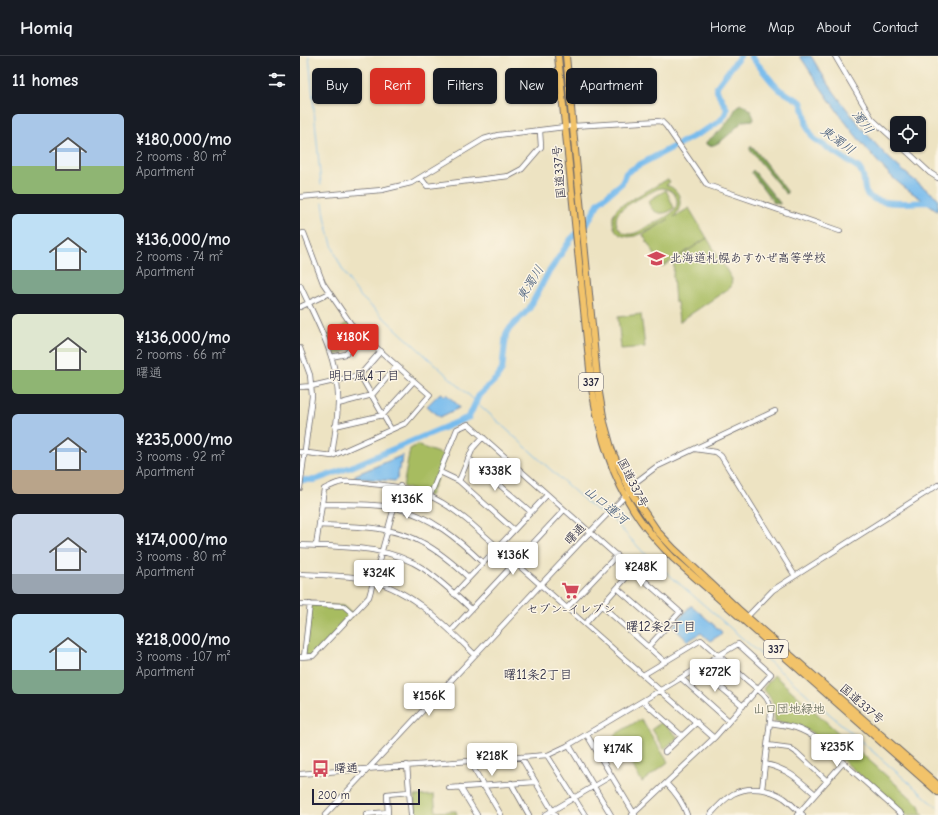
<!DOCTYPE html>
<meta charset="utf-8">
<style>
:root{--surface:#171b24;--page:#20242c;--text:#f1f3f6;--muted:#9ea1a6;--line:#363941;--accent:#d93025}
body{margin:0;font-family:"Comic Neue","Klee One",sans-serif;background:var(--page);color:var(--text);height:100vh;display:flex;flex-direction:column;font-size:15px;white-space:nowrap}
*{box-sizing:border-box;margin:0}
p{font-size:13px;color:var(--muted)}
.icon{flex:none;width:22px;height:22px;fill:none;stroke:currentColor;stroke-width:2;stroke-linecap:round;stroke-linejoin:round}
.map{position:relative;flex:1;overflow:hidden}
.side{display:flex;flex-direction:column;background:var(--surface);width:300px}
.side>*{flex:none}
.banner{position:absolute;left:12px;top:12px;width:380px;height:36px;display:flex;gap:8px}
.controls{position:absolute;left:590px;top:60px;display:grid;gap:8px}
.controls a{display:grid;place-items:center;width:36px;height:36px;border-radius:6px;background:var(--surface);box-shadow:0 1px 3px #0004;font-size:20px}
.scale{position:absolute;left:12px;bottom:10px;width:108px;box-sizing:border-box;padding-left:4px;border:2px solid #22223b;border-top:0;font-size:11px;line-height:14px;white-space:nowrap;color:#22223b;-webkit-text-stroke:3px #fcf5e5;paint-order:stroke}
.price{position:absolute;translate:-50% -34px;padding:0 9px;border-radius:4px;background:#fff;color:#222;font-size:13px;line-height:26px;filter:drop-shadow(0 1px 2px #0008)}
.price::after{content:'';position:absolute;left:50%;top:24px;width:12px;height:9px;margin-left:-6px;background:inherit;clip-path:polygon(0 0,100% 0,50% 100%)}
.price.current{background:var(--accent);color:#fff}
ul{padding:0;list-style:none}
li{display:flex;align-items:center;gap:12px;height:100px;padding:0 12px}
li span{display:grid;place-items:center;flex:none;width:112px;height:80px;border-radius:6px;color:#555}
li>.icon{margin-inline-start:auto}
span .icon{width:48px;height:48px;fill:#fffc;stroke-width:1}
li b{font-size:17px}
h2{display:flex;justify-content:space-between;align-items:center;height:48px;padding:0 12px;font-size:17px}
.pill{padding:0 14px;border-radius:6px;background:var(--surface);box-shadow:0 1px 3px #0004;font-size:14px;line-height:36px}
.pill.current{background:var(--accent);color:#fff}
header{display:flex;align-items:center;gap:24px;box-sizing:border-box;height:56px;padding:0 20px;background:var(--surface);border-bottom:1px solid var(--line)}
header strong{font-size:19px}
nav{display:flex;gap:22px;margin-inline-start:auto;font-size:14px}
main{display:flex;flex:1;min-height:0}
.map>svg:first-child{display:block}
.green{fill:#a7bc61;stroke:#646f4e;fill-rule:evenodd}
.forest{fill:#85a457;stroke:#546349}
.water{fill:#77bbed;stroke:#4c6e94}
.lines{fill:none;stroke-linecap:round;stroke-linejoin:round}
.stream{stroke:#77bbed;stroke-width:1}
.river{stroke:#77bbed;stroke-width:6}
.minor-casing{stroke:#69666a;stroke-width:6}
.highway-casing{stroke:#69666a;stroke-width:8}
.minor{stroke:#fff;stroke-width:4.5}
.highway{stroke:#f2c36a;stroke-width:6}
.labels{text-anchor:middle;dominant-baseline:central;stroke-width:3;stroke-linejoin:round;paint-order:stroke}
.shield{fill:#fcf5e5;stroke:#63616e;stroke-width:1}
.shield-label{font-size:11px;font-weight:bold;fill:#22223b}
.street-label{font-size:12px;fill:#22223b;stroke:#fcf5e5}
.poi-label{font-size:12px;fill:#22223b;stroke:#fcf5e5;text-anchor:start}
.park-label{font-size:12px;fill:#515848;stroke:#fcf5e5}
.water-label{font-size:13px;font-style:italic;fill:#405879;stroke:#fcf5e5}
.neighbourhood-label{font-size:13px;fill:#22223b;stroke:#fcf5e5}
</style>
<header>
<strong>Homiq</strong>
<nav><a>Home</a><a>Map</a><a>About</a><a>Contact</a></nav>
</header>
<main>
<section class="side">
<h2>11 homes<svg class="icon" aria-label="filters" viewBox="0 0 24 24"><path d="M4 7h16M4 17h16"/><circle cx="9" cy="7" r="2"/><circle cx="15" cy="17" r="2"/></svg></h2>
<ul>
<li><span style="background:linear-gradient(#a9c7e8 65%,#8fb573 0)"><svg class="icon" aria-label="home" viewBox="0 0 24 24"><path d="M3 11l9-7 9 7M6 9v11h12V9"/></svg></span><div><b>¥180,000/mo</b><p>2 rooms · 80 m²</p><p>Apartment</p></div></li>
<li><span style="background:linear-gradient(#bfe0f5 70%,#7fa58c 0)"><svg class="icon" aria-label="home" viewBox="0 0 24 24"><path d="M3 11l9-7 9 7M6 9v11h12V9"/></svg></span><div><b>¥136,000/mo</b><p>2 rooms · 74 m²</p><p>Apartment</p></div></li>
<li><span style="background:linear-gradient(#dfe7d0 70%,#8fb573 0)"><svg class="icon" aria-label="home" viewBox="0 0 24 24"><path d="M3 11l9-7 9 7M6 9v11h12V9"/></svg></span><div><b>¥136,000/mo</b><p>2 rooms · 66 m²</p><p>曙通</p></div></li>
<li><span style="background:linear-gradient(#a9c7e8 70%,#b9a48a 0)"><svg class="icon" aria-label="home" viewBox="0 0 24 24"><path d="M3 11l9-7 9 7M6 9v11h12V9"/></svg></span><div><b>¥235,000/mo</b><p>3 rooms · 92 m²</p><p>Apartment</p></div></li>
<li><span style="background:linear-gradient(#c9d6e8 75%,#9aa5b1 0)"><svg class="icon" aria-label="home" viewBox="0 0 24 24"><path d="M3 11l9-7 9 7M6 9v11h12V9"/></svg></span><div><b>¥174,000/mo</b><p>3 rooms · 80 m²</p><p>Apartment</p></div></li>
<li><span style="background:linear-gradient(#bfe0f5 70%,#7fa58c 0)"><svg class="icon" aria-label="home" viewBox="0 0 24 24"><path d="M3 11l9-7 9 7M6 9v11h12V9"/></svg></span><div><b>¥218,000/mo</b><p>3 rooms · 107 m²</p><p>Apartment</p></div></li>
</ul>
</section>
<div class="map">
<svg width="638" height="759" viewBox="0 0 638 759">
<rect width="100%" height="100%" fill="#fcf5e5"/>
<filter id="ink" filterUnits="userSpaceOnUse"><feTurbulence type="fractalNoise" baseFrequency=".025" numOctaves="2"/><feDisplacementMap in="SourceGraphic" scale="8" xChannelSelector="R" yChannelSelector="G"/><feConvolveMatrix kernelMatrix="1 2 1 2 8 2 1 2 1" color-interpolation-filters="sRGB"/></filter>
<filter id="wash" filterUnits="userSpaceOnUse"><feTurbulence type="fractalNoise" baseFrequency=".012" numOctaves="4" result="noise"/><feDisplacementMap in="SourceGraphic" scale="16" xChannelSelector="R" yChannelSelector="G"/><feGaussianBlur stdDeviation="0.9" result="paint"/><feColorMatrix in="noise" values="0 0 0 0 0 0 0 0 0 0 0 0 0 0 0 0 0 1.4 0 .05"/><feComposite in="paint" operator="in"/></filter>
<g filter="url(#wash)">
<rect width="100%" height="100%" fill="#ede3c2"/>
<path class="green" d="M368,123l2,3 -4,3c16,5 18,20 8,32l15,-9 18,30 -45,29 -19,-32 26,-16c-13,6 -37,26 -51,14 -3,-3 -5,-7 -5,-11 -1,-7 2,-12 7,-16zM362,132c6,1 10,2 13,7 10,18 -18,26 -29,32 -4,3 -9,6 -14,7 -13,2 -21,-14 -12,-23 6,-7 28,-17 37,-22z
M366,134l8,18c-10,9 -23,6 -26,-7z
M407,182l25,41 -1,8 -52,35 -2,-20h-2l-2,-26 1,-14 8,-7z
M341,258l4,33 -24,2 -3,-32z
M48,266l13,13 -18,18 -10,3 -8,-20 11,-5z
M117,389l29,11 -16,40 -27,-9 7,-38z
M10,548l34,2 9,8 -40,42 -9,1z
M474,619l145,130 2,7 3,3h-19l-94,-83 -12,-6 -24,-5c0,-14 -2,-22 -12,-32z
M341,663l27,43 -26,20 -28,-47z
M362,666l15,14v2l-13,11 -12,-20z
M134,739l2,17 20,-1 1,4h-41l-2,-19z"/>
<path class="forest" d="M441,48c6,1 13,10 13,16l-11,1c-7,6 -28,31 -37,23v-2l14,-11 11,-14 6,-11z
M450,90l3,1 34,44v2l-1,1 -36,-44z
M453,114l27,33v1l-6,-1 -23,-31z"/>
<path class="water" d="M500,0h11c20,34 44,66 71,95 17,18 37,33 56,47v13c-15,-12 -34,-22 -47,-35 -35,-36 -64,-78 -91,-120z
M142,337l2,3 2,-2 13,12v2l-19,9 -13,-11 12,-12z
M103,399l-1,9h-2l-3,15 -2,2 -40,-3v-3z
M390,550h2l30,26 -2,3 -10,6 -9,-8 -13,8 -15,-14z"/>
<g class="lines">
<path class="stream" d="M9,0l12,129
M23,147c5,37 14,64 38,94l212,193 19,17 12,7
M307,460l5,3 32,34 294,255"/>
<path class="river" d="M451,0l22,27 7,7 21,12 4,12 2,13 7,12 45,29c8,10 3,19 8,26 10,13 49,8 64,8
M0,424h15l36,-13 118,-50 10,-22 17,-16 6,-9 4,-36 2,-4 21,-21 18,-34 24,-36 16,-15 12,-22 23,-19 4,-10 13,-8 72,-38c8,-5 14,-9 16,-18l-10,-18v-5l23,-30"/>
</g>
</g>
<g filter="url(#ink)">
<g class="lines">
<defs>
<path id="minor" d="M535,0l37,63 25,23
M600,89l30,28 8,5
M121,122l6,8 82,-10 13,-7 19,-22 -1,-16
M0,141l82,-7 29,-7 73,-44 14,-4 75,-9 86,-5 3,1 4,4 41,59 133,46
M0,178l4,-1 19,50 30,44 77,68 -24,28 -74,33 -32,-4
M0,229c16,35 37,71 38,110 1,20 -4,41 -6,61
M0,251l30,-14
M0,292l10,27 2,21 -12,92
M31,301l15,-3 16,-19
M60,319l31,54
M0,331l12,-1 48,-11 21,-24
M38,348l34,-9 25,-29
M35,370l48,-11 31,-34
M395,393l21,3 5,4 74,120
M168,403l4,2 59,51
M140,416l19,9 55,49
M159,425l14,-33 10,-11
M130,440l27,-67 11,-5 212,188 -32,35
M22,448c24,1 50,-1 74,4 35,8 62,31 87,55
M19,469c35,2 73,0 104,18 17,9 32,22 46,35
M0,489c42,2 88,0 124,24 17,12 32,26 47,40
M16,490l8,-57c5,-2 10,-5 14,-6 9,-3 25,0 34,1 43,4 62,9 96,37l246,217
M0,518c20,1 41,1 61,4 48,9 81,44 114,77
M317,532l47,41
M154,538l93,-99
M0,548l44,2 9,8
M302,550l63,56
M267,552l50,-53
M445,563l28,-29 165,-105
M285,568l48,-54
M151,575l113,-121
M0,601l13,-1 56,-59 31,-111
M4,601l6,-53
M398,612l45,38
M343,619l58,-35 62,54c5,5 8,12 8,19l-9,76
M381,622l48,43
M343,645l39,35
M470,667c21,3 30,4 48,17l84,75
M287,679l48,80
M269,689l42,70
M467,689l23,3 6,4 31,29
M365,696l32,-30
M248,699l19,-9 171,-102 33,30 -56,63 -83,78
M221,701l34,58
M169,705l32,54
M465,708c23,5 33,15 50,30
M107,709l4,50
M0,718l247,-19 38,60
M211,727l18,32
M366,727c10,10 17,19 21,32
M160,731l17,28
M149,732l86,-6
M25,759l265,-283 40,-41 2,-6 24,-18 119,-56
M66,759v-1l22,-2
M88,759l-1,-21 22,-2
M245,759l66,-39
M410,759c7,-8 14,-16 23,-21 16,-9 37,-5 51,4 7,5 13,12 19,17
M497,759l46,-52"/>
<path id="highway" d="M258,0l34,333c8,46 20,90 47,129 10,15 22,27 34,40l265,234
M266,0l32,331 6,35 8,29 18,40 28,41 16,17 64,60 200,176"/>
</defs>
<use href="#minor" class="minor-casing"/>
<use href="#highway" class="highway-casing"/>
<use href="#minor" class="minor"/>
<use href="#highway" class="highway"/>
</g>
</g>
<defs>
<symbol id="school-bare" viewBox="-9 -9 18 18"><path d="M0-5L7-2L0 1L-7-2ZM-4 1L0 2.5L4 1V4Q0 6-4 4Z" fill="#d1495b" stroke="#fcf5e5" stroke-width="2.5" paint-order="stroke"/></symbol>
<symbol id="supermarket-bare" viewBox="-9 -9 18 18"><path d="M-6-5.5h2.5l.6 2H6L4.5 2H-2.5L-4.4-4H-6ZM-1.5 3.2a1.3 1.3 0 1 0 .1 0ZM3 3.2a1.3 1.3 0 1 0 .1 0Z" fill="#d1495b" stroke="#fcf5e5" stroke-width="2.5" paint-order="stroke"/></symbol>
<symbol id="bus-bare" viewBox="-9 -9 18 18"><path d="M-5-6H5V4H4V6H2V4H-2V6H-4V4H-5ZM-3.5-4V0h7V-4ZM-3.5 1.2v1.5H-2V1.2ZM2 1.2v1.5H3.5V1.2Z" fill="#d1495b" stroke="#fcf5e5" stroke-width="2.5" paint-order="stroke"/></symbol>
</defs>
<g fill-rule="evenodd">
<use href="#school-bare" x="344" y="190" width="25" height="25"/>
<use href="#supermarket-bare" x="258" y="522" width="25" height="25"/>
<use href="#bus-bare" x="8" y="700" width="25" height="25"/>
</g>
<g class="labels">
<g class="shield">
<rect x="279" y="317" width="24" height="18" rx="3"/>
<rect x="464" y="584" width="24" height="18" rx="3"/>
</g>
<g class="shield-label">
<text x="291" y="326">337</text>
<text x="476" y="593">337</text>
</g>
<g class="street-label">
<text transform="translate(259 116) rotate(-95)">国道337号</text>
<text transform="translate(333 427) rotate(63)">国道337号</text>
<text transform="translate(275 478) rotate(-47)">曙通</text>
<text transform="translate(562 648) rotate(41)">国道337号</text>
</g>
<g class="poi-label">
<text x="370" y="202">北海道札幌あすかぜ高等学校</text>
<text x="271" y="553" text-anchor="middle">セブン-イレブン</text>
<text x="34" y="712">曙通</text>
</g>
<g class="park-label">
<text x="489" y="653">山口団地緑地</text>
</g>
<g class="water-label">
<text transform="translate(563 66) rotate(53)">濁川</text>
<text transform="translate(538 84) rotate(36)">東濁川</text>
<text transform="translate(230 227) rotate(-58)">東濁川</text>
<text transform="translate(306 449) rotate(39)">山口運河</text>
</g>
<g class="neighbourhood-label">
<text x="64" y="319">明日風4丁目</text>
<text x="361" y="570">曙12条2丁目</text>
<text x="238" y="618">曙11条2丁目</text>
</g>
</g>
</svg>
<div class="controls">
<a><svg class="icon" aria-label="locate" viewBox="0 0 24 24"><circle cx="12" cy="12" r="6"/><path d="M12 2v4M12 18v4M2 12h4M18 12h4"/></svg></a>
</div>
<div class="scale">200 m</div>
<b class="price current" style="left:53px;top:302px">¥180K</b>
<b class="price" style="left:195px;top:436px">¥338K</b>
<b class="price" style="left:107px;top:464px">¥136K</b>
<b class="price" style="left:213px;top:520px">¥136K</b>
<b class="price" style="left:341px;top:532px">¥248K</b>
<b class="price" style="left:79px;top:538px">¥324K</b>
<b class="price" style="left:415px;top:637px">¥272K</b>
<b class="price" style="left:129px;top:661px">¥156K</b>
<b class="price" style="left:537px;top:712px">¥235K</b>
<b class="price" style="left:318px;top:714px">¥174K</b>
<b class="price" style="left:192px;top:721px">¥218K</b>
<div class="banner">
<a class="pill">Buy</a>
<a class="pill current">Rent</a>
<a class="pill">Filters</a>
<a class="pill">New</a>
<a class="pill">Apartment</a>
</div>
</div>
</main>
